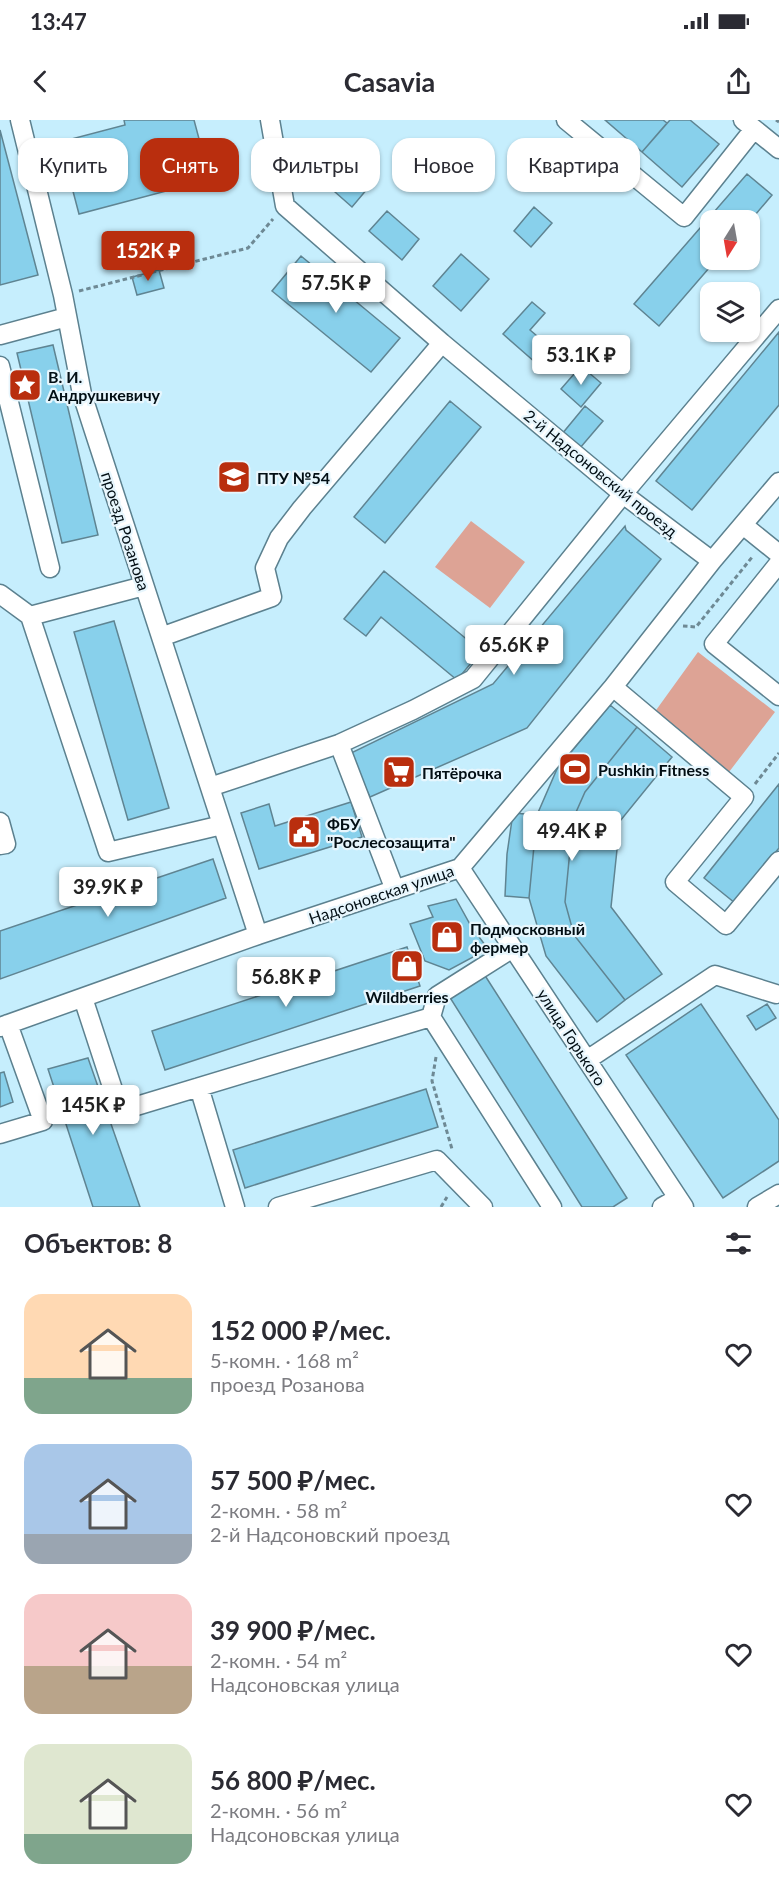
<!DOCTYPE html>
<html lang="ru">
<meta charset="utf-8">
<style>
:root{--surface:#fff;--page:#f7f7f7;--text:#2b2b33;--muted:#7c7c81;--accent:#b92e0e}
body{margin:0;font-family:Lato,sans-serif;background:var(--page);color:var(--text);height:100vh;display:flex;flex-direction:column;font-size:22px;white-space:nowrap}
*{box-sizing:border-box;margin:0}
p{font-size:20px;color:var(--muted)}
.icon{flex:none;width:33px;height:33px;fill:none;stroke:currentColor;stroke-width:2;stroke-linecap:round;stroke-linejoin:round}
.map{position:relative;height:1087px;overflow:hidden}
.panel{display:flex;flex-direction:column;background:var(--surface);flex:1}
.panel>*{flex:none}
.banner{position:absolute;left:18px;top:18px;width:744px;height:54px;display:flex;gap:12px}
.needle{width:39px;rotate:191deg}
.fabs{position:absolute;left:700px;top:90px;display:grid;gap:12px}
.fabs a{display:grid;place-items:center;width:60px;height:60px;border-radius:12px;background:var(--surface);box-shadow:0 2px 4px #0004;font-size:30px}
.price{position:absolute;translate:-50% -51px;padding:0 14px;border-radius:6px;background:#fff;color:#222;font-size:20px;line-height:39px;filter:drop-shadow(0 2px 3px #0008)}
.price::after{content:'';position:absolute;left:50%;top:36px;width:18px;height:14px;margin-left:-9px;background:inherit;clip-path:polygon(0 0,100% 0,50% 100%)}
.price.current{background:var(--accent);color:#fff}
ul{padding:0;list-style:none}
li{display:flex;align-items:center;gap:18px;height:150px;padding:0 24px}
li span{display:grid;place-items:center;flex:none;width:168px;height:120px;border-radius:18px;color:#555}
li>.icon{margin-inline-start:auto}
span .icon{width:72px;height:72px;fill:#fffc;stroke-width:1}
li b{font-size:26px}
h2{display:flex;justify-content:space-between;align-items:center;height:72px;padding:0 24px;font-size:26px}
.tag{padding:0 21px;border-radius:18px;background:var(--surface);box-shadow:0 2px 4px #0004;font-size:21px;line-height:54px}
.tag.current{background:var(--accent);color:#fff}
.status{display:flex;justify-content:space-between;align-items:center;height:42px;padding:0 30px;background:var(--surface);direction:ltr}
.status svg{height:16px;fill:currentColor}
header{display:flex;justify-content:space-between;align-items:center;height:78px;padding:0 24px;background:var(--surface);font-size:27px;font-weight:700}
.map>svg:first-child{display:block}
.green{fill:#dda395}
.building{fill:#88d0eb;stroke:#5f8492;stroke-width:1.5}
.lines{fill:none;stroke-linecap:round;stroke-linejoin:round}
.minor-casing{stroke:#5c818f;stroke-width:21}
.path{stroke:#6e8994;stroke-width:3;stroke-dasharray:4.5 3;stroke-linecap:butt}
.minor{stroke:#fff;stroke-width:18}
.labels{text-anchor:middle;dominant-baseline:central;stroke-width:4.5;stroke-linejoin:round;paint-order:stroke}
.poi-label{font-size:16px;font-weight:bold;fill:#020e14;stroke:#e7f6fd;text-anchor:start}
.street-label{font-size:16px;fill:#020e14;stroke:#e7f6fd}
</style>
<div class="status"><b>13:47</b><svg viewBox="0 0 49 12"><path d="M0 12V9h3v3zM5 12V6h3v6zM10 12V3h3v9zM15 12V0h3v12zM26 1h20v11H26zM47 4h2v5h-2z"/></svg></div>
<header><svg class="icon" aria-label="back" viewBox="0 0 24 24"><path d="M15 5l-7 7 7 7"/></svg>Casavia<svg class="icon" aria-label="share" viewBox="0 0 24 24"><path d="M12 15V3M7 8l5-5 5 5M5 13v7h14v-7"/></svg></header>
<div class="map">
<svg width="779" height="1087" viewBox="0 0 779 1087">
<rect width="100%" height="100%" fill="#c6eefd"/>
<path class="green" d="M471,401l54,41 -35,46 -55,-41z
M698,532l77,60 -46,60 -75,-59z"/>
<path class="building" d="M124,0h70l12,45 -40,11 4,14 -91,24 -19,-72 65,-17z
M605,0h58l4,3 -25,29z
M670,0h20l29,24 -37,43 -40,-35z
M0,10l38,145 -38,10z
M339,33l34,29 -21,25 -34,-30z
M747,54l25,21 -22,26 -39,-1v40h5l-57,66 -25,-22z
M534,87l18,16 -21,24 -17,-16z
M387,91l32,28 -17,21 -33,-29z
M461,134l28,25 -28,32 -28,-25z
M301,136l99,82 -29,34 -99,-81z
M159,150l5,18 -27,7 -5,-18z
M532,182l13,11 -15,17 20,17 -14,16 -33,-29z
M779,212v73l-87,105 -36,-29z
M53,225l45,190 -36,8 -45,-190z
M581,246l20,17 -20,24 -20,-18z
M450,281l31,26 -96,116 -31,-26z
M585,286l18,15 -23,27 -18,-14z
M625,406l1,4 35,29 -134,169 -157,69 -21,-43 144,-70z
M384,451l97,80 -24,29 -76,-63 -15,19 -22,-17z
M114,501l55,187 -41,12 -54,-188z
M610,585l27,22 -52,65 -12,27 -8,83 9,33 51,65 -28,22 -51,-66 -17,-58 8,-83 20,-46z
M637,607l35,30 -52,64 -9,86 51,67 -37,26 -51,-65 -9,-33 8,-83 12,-27z
M779,664v64l-44,55 -31,-25z
M351,682l11,35 -103,32 -18,-56 28,-9 6,22z
M513,693l24,2 -8,83 -24,-2 2,-42z
M213,739l13,39 -226,81v-48z
M456,779l15,27 17,23 -39,21 -24,-9 -15,-37 23,-7 -5,-11z
M407,827l13,39 -255,84 -13,-39z
M484,854l143,224 -14,9h-31l-133,-211z
M701,884l78,116v41l-56,37 -97,-143z
M767,884l9,14 -20,12 -9,-14z
M88,938l52,149h-47l-45,-138z
M4,952l9,30 -13,5v-34z
M426,969l12,38 -193,61 -12,-38z"/>
<g class="lines">
<defs>
<path id="minor" d="M20,0l43,175 19,99 176,541
M270,0l15,86 157,137 181,151 89,67
M566,0l118,97 70,-88
M743,0l36,29
M0,215l67,-18
M0,246l50,202
M743,405l36,29
M779,443l-65,81 65,52
M144,466l-114,30 78,236 114,-27
M0,474l30,22
M161,517l111,-40 -7,-29 14,-30 23,-30 140,-165
M613,567l131,110 -69,85 51,43 53,-64
M339,624l56,146
M210,667l129,-43 74,-34 60,-31 150,-185 156,-185
M0,702l6,22 -6,1
M460,748l224,339
M83,878l37,113 311,-94 6,-21 76,-48
M431,897l121,190
M0,907l258,-92 202,-67 153,-181 99,-126 67,-79
M587,940l128,-85 61,19
M199,967l36,120
M0,1014l43,-13 -35,-97
M278,1087l159,-47 46,47
M662,1087l16,-9
M757,1087l22,-13"/>
</defs>
<use href="#minor" class="minor-casing"/>
<path class="path" d="M776,0l3,2
M79,171l169,-43 25,-29
M683,506l13,1 57,-71
M755,664l24,-31
M436,937l-4,24 20,68
M441,1087l6,-10"/>
<use href="#minor" class="minor"/>
</g>
<defs>
<symbol id="sight-square" viewBox="-11 -11 22 22"><rect x="-9" y="-9" width="18" height="18" rx="4" fill="#b92e0e" stroke="#e7f6fd"/><path d="M0-6L1.8-2.2L6-1.7L2.9 1.2L3.7 5.4L0 3.3L-3.7 5.4L-2.9 1.2L-6-1.7L-1.8-2.2Z" fill="#fff"/></symbol>
<symbol id="university-square" viewBox="-11 -11 22 22"><rect x="-9" y="-9" width="18" height="18" rx="4" fill="#b92e0e" stroke="#e7f6fd"/><path d="M0-5L7-2L0 1L-7-2ZM-4 1L0 2.5L4 1V4Q0 6-4 4Z" fill="#fff"/></symbol>
<symbol id="stadium-square" viewBox="-11 -11 22 22"><rect x="-9" y="-9" width="18" height="18" rx="4" fill="#b92e0e" stroke="#e7f6fd"/><path d="M0-5a6.5 5 0 1 0 0 10a6.5 5 0 1 0 0-10ZM-3.5-1.8h7v3.6h-7Z" fill="#fff"/></symbol>
<symbol id="supermarket-square" viewBox="-11 -11 22 22"><rect x="-9" y="-9" width="18" height="18" rx="4" fill="#b92e0e" stroke="#e7f6fd"/><path d="M-6-5.5h2.5l.6 2H6L4.5 2H-2.5L-4.4-4H-6ZM-1.5 3.2a1.3 1.3 0 1 0 .1 0ZM3 3.2a1.3 1.3 0 1 0 .1 0Z" fill="#fff"/></symbol>
<symbol id="civic-square" viewBox="-11 -11 22 22"><rect x="-9" y="-9" width="18" height="18" rx="4" fill="#b92e0e" stroke="#e7f6fd"/><path d="M-.6-6.5H3V-4.5H.6V-3L4-1V1h2V6H-6V1h2V-1L-.6-3ZM-1.2 2.5V6h2.4V2.5Z" fill="#fff"/></symbol>
<symbol id="shop-square" viewBox="-11 -11 22 22"><rect x="-9" y="-9" width="18" height="18" rx="4" fill="#b92e0e" stroke="#e7f6fd"/><path d="M-5-2.5h2.3a2.7 3.5 0 0 1 5.4 0H5L5.5 6h-11ZM-1.5-2.5h3a1.5 2.3 0 0 0-3 0Z" fill="#fff"/></symbol>
</defs>
<g fill-rule="evenodd">
<use href="#sight-square" x="6" y="246" width="38" height="38"/>
<use href="#university-square" x="215" y="338" width="38" height="38"/>
<use href="#stadium-square" x="556" y="630" width="38" height="38"/>
<use href="#supermarket-square" x="380" y="633" width="38" height="38"/>
<use href="#civic-square" x="285" y="693" width="38" height="38"/>
<use href="#shop-square" x="428" y="798" width="38" height="38"/>
<use href="#shop-square" x="388" y="827" width="38" height="38"/>
</g>
<g class="labels">
<g class="poi-label">
<text x="48" y="256">В. И.<tspan x="48" dy="18">Андрушкевичу</tspan></text>
<text x="257" y="357">ПТУ №54</text>
<text x="598" y="649">Pushkin Fitness</text>
<text x="422" y="652">Пятёрочка</text>
<text x="327" y="703">ФБУ<tspan x="327" dy="18">"Рослесозащита"</tspan></text>
<text x="470" y="808">Подмосковный<tspan x="470" dy="18">фермер</tspan></text>
<text x="407" y="876" text-anchor="middle">Wildberries</text>
</g>
<g class="street-label">
<text transform="translate(601 353) rotate(39)">2-й Надсоновский проезд</text>
<text transform="translate(126 411) rotate(72)">проезд Розанова</text>
<text transform="translate(381 774) rotate(-19)">Надсоновская улица</text>
<text transform="translate(572 917) rotate(57)">улица Горького</text>
</g>
</g>
</svg>
<div class="fabs">
<a><svg class="needle" viewBox="-14 -14 28 28"><path d="M0-13l5 13h-10z" fill="#e53935"/><path d="M0 13l5-13h-10z" fill="#7c7c81"/></svg></a>
<a><svg class="icon" aria-label="layers" viewBox="0 0 24 24"><path d="M12 4l9 5-9 5-9-5zM3 14l9 5 9-5"/></svg></a>
</div>
<b class="price current" style="left:148px;top:162px">152K ₽</b>
<b class="price" style="left:336px;top:194px">57.5K ₽</b>
<b class="price" style="left:581px;top:266px">53.1K ₽</b>
<b class="price" style="left:514px;top:556px">65.6K ₽</b>
<b class="price" style="left:572px;top:742px">49.4K ₽</b>
<b class="price" style="left:108px;top:798px">39.9K ₽</b>
<b class="price" style="left:286px;top:888px">56.8K ₽</b>
<b class="price" style="left:93px;top:1016px">145K ₽</b>
<div class="banner">
<a class="tag">Купить</a>
<a class="tag current">Снять</a>
<a class="tag">Фильтры</a>
<a class="tag">Новое</a>
<a class="tag">Квартира</a>
</div>
</div>
<section class="panel">
<h2>Объектов: 8<svg class="icon" aria-label="filters" viewBox="0 0 24 24"><path d="M4 7h16M4 17h16"/><circle cx="9" cy="7" r="2"/><circle cx="15" cy="17" r="2"/></svg></h2>
<ul>
<li><span style="background:linear-gradient(#ffd9b3 70%,#7fa58c 0)"><svg class="icon" aria-label="home" viewBox="0 0 24 24"><path d="M3 11l9-7 9 7M6 9v11h12V9"/></svg></span><div><b>152 000 ₽/мес.</b><p>5-комн. · 168 m²</p><p>проезд Розанова</p></div><svg class="icon" aria-label="heart" viewBox="0 0 24 24"><path d="M12 20l-8-8c-3-5 5-10 8-4 3-6 11-1 8 4z"/></svg></li>
<li><span style="background:linear-gradient(#a9c7e8 75%,#9aa5b1 0)"><svg class="icon" aria-label="home" viewBox="0 0 24 24"><path d="M3 11l9-7 9 7M6 9v11h12V9"/></svg></span><div><b>57 500 ₽/мес.</b><p>2-комн. · 58 m²</p><p>2-й Надсоновский проезд</p></div><svg class="icon" aria-label="heart" viewBox="0 0 24 24"><path d="M12 20l-8-8c-3-5 5-10 8-4 3-6 11-1 8 4z"/></svg></li>
<li><span style="background:linear-gradient(#f6c9c9 60%,#b9a48a 0)"><svg class="icon" aria-label="home" viewBox="0 0 24 24"><path d="M3 11l9-7 9 7M6 9v11h12V9"/></svg></span><div><b>39 900 ₽/мес.</b><p>2-комн. · 54 m²</p><p>Надсоновская улица</p></div><svg class="icon" aria-label="heart" viewBox="0 0 24 24"><path d="M12 20l-8-8c-3-5 5-10 8-4 3-6 11-1 8 4z"/></svg></li>
<li><span style="background:linear-gradient(#dfe7d0 75%,#7fa58c 0)"><svg class="icon" aria-label="home" viewBox="0 0 24 24"><path d="M3 11l9-7 9 7M6 9v11h12V9"/></svg></span><div><b>56 800 ₽/мес.</b><p>2-комн. · 56 m²</p><p>Надсоновская улица</p></div><svg class="icon" aria-label="heart" viewBox="0 0 24 24"><path d="M12 20l-8-8c-3-5 5-10 8-4 3-6 11-1 8 4z"/></svg></li>
</ul>
</section>
